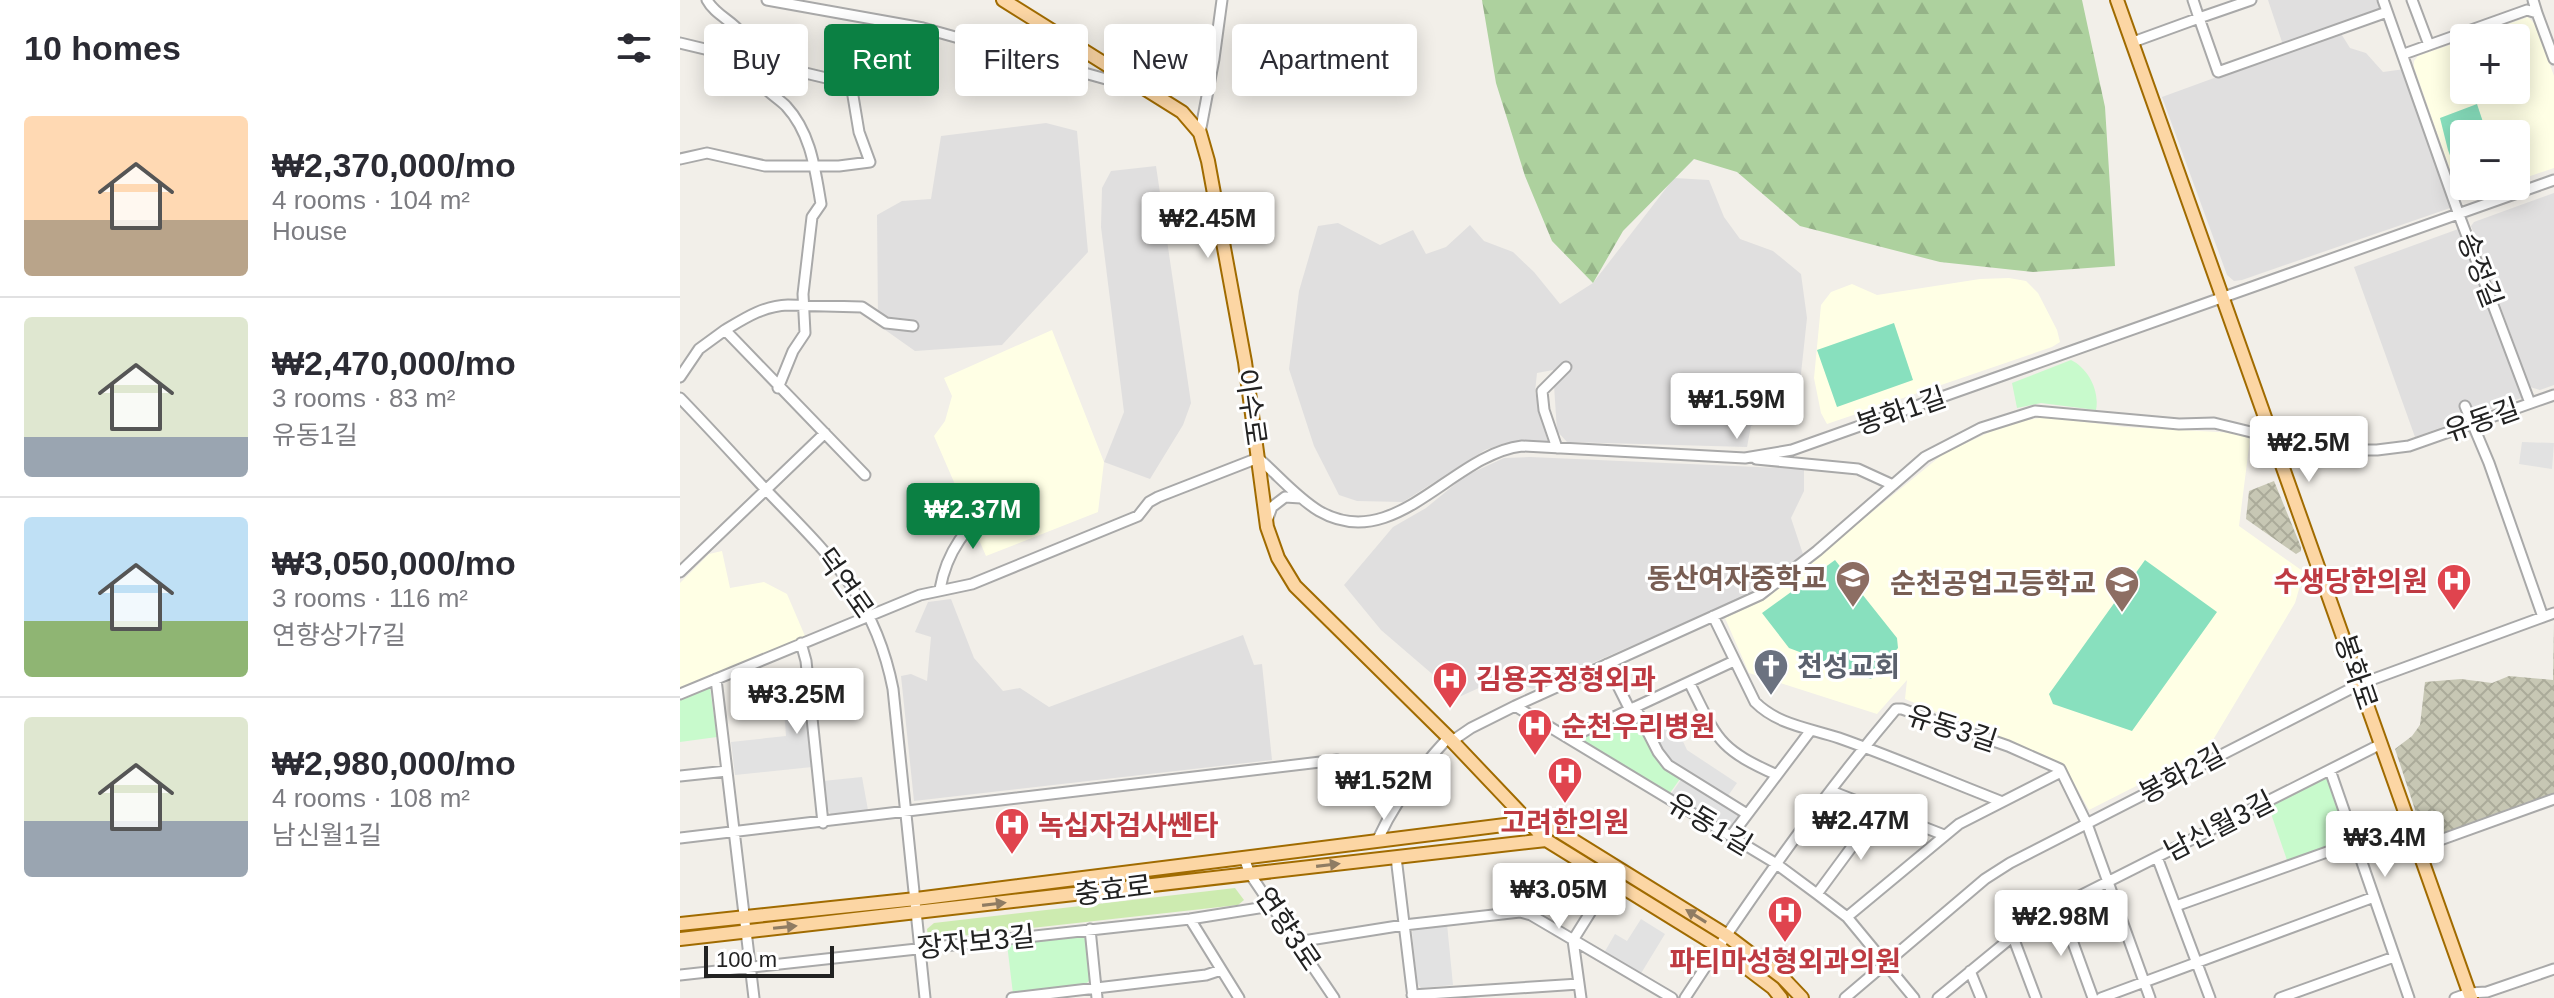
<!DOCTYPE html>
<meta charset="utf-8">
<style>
:root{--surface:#fff;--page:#f2f2f3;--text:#2b2b33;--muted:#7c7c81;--line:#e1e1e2;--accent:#0b8043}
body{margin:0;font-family:Arial,"Noto Sans KR",sans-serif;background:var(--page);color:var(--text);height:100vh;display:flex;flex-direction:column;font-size:30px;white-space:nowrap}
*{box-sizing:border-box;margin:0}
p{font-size:26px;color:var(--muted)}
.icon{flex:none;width:44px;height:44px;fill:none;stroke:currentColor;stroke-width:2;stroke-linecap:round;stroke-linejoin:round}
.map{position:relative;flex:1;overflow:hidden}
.drawer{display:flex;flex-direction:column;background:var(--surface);width:680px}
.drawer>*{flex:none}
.top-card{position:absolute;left:24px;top:24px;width:760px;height:72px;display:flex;gap:16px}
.buttons{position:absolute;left:1770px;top:24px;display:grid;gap:16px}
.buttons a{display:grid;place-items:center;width:80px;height:80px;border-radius:8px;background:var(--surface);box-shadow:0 4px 20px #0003;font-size:40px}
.scale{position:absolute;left:24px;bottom:20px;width:130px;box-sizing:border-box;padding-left:8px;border:4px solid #222;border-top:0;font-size:22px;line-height:28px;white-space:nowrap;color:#222;-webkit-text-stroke:6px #fff;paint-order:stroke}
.price{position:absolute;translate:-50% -68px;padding:0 18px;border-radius:8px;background:#fff;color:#222;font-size:26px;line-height:52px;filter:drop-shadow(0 2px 4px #0008)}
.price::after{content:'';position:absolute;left:50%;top:48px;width:24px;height:18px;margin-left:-12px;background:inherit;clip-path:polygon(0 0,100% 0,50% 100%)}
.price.on{background:var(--accent);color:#fff}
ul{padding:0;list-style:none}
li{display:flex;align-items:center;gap:24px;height:200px;padding:0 24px}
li+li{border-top:2px solid var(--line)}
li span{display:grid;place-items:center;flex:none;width:224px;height:160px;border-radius:8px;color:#555}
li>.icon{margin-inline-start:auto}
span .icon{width:96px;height:96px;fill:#fffc;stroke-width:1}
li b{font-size:34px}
h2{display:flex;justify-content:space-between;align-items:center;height:96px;padding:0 24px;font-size:34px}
.pill{padding:0 28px;border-radius:8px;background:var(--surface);box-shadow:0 4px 20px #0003;font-size:28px;line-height:72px}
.pill.on{background:var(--accent);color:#fff}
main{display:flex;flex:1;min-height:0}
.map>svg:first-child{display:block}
.residential{fill:#e0dfdf}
.education{fill:#ffffe5}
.construction{fill:url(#construction-cross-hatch)}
.grass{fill:#cdebb0}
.forest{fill:url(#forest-firs)}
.park{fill:#c8facc}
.pitch{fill:#88e0be}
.parking{fill:#e2e2e2}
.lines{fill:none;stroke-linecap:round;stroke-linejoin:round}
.minor-casing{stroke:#a9a9a9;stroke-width:13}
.major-casing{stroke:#a06b00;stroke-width:16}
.minor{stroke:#fff;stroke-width:9}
.major{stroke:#fcd6a4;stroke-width:12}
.oneway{fill:#8f7c63}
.labels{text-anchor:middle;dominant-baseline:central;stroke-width:6;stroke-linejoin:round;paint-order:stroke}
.street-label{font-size:28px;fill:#222;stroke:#fff}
.education-label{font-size:28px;font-weight:bold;fill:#785e54;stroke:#fff;text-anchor:end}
.health-label{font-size:28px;font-weight:bold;fill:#be3a42;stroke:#fff;text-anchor:start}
.worship-label{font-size:28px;font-weight:bold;fill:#5b616d;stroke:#fff;text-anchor:start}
</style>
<main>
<section class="drawer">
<h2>10 homes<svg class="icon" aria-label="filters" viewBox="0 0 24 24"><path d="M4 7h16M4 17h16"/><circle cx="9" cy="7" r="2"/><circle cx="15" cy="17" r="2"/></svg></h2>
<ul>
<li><span style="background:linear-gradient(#ffd9b3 65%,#b9a48a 0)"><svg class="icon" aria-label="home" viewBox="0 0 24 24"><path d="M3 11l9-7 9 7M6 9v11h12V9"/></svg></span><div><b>₩2,370,000/mo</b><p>4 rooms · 104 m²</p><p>House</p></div></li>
<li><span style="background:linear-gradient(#dfe7d0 75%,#9aa5b1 0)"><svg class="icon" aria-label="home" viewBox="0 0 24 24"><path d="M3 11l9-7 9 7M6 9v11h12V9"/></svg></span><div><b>₩2,470,000/mo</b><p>3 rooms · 83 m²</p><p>유동1길</p></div></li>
<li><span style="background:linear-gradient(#bfe0f5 65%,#8fb573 0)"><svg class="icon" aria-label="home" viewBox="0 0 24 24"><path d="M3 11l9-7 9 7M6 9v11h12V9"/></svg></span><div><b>₩3,050,000/mo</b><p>3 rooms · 116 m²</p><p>연향상가7길</p></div></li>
<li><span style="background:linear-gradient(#dfe7d0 65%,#9aa5b1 0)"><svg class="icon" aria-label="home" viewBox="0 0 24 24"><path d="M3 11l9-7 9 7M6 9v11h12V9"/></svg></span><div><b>₩2,980,000/mo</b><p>4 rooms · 108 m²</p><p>남신월1길</p></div></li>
</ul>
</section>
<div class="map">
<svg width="1874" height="998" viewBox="0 0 1874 998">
<defs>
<pattern id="construction-cross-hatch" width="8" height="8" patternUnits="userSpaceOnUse" patternTransform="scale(2)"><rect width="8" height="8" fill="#c7c7b4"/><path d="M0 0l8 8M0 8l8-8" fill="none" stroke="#abab9a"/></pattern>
<pattern id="forest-firs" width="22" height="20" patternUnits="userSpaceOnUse" patternTransform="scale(2)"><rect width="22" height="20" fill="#add19e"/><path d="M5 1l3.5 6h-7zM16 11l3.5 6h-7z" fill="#95b388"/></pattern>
</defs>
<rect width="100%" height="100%" fill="#f2efe9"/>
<path class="residential" d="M1588,0h109l4,11 -98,34z
M1660,32l10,16 16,5 17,19 22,-3 48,138 -211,73 -8,1 -7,-6 -65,-178z
M366,123l31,8 11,121 -86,93 -87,6 -34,-24 -3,-8 -1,-104 25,-14 29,-2 10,-63z
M476,166l35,237 -8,22 -33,54 -46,-17 20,-50 -23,-185 1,-39 9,-17z
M994,178l35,2 15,37 16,22 33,12 28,23 6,44 -8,74 -25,23 -23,11 -4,21 -180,-5 -10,-11 -4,-61 -16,3 -2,19 13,51h-43l-20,7 -82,52 -46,-1 -18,-6 -25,-49 -25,-77 10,-78 19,-65 20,-3 42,22 33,-15 13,24 20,-7 24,-22 14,16 29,11 21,20 26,32 33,-21z
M1874,193v192l-14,5 -10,-3 -59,-161 3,-4z
M1781,228l63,169 -109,40 -61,-170z
M850,457l274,12v22l-13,27 12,36 -46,37 -224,98 -30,-12 -44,20 -78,-67 -37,-45 49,-58 33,-19 39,-32 39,-18z
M271,599l23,59 29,33 17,-3 29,19 194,-72 11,30 8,-1 10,96 -358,41 -13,-125 10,-2 16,7 4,-44 -16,-5 13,-30z"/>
<path class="education" d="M1848,17l7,7 19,52v92l-38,13v-47h-52v52h39l-38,13 -6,-4 -45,-128v-6l4,-5 46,-16v50h52v-52h-47z
M1329,278l17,3 12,12 19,37 3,12 -8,5 -225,77 -6,-11 -7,-35 7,-73 10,-13 21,-8 25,11 103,-16z
M372,330l52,132 -6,50 -112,44 -52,-120 11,-15 7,-25 -8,-18z
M1366,417l79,10 111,6 14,6 -11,87 65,46 -9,31 -88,147 -118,60 -25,-45 -159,-66 2,-19 -30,34 -128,-41 -24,-55 41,-19 177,-145 66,-31z
M42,551l8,37 34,-6 23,12 18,42 -125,54v-107l29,-29z"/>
<path class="construction" d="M1594,481l27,66v4l-5,3 -50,-35 3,-28z
M1874,623v172l-129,45 -30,-91 17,-13 8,-11 5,-43 36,-3 31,4 17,-7 44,4z"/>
<path class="grass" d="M555,888l9,12 -6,5 -304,34 -6,-2 -1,-8 7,-6z"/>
<path class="forest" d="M802,0h600l23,107 10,159 -82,6 -93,-10 -140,-36 -63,-54 -43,-13 -71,72 -30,52 -41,-42 -27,-65 -29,-93z"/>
<path class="park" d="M1391,360c17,8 29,31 25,50l-55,-7 -24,5 -5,-25z
M30,688l7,49 -37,5v-42z
M951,711l27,45 24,20 -12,17 -86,-52 -1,-7z
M1648,775l23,65 -63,23 -20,-58z
M398,935l11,6 4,37 -9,7 -71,9 -6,-50z"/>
<path class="pitch" d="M1797,104l10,30h-23v52h31l-30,10 -17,-46 -8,-32z
M1214,323l19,57 -76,27 -20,-57z
M1155,560l62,78 1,10 -27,31 -82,-31 -27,-35z
M1465,560l72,52 -85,119 -79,-27 -4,-10z"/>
<path class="parking" d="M1842,442l32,1 -2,26 -33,-5z
M125,704l7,63 -77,8 -4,-33 55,-6 -2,-29z
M993,720l14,30 50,33 -12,17 22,14 -14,19 -62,-39 16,-23 -17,-12 -18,-28z
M182,777l6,33 -37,4 -5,-6 -3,-27z
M961,919l24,15 -25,41 -36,-22 11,-19 12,7z
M767,924l6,61 -32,3 -4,-5 -5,-51 4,-5z"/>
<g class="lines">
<defs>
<path id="minor" d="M27,0c8,15 25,20 35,34 10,14 9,32 17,47 6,10 19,17 27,25 25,27 29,63 35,98l-9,13 -9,77 2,39 -12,18 -15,37
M87,0l156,28 183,51 20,-1
M1513,0l6,18 52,-18
M1703,0l76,215 71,188
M1732,0l17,45
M1853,0l4,13
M1453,42l66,-24 19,54 169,-60
M0,43l188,45 13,-6 12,-22 30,-32
M1724,54l123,-44 10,3 17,46
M520,133l14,-74 8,-59
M0,159l27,-6 58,13h74l31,-4 -11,-30 -8,-48
M45,330c20,-12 38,-24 63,-25l74,2 24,16 27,3
M0,377l19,-28 26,-19 140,145
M0,398c30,31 59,63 88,94 62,64 107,105 125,197l32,309
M1785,406l24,57 54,154
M1597,447l58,3h42l32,-4 145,-51
M877,448l-13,-38 -2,-19 24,-24
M1076,459l102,10 35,16
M588,518l4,-11 13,-10 16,1
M0,572l145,-139
M260,589c6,-34 26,-68 59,-83
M1033,616l42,86c23,23 54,26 84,36 54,19 107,42 161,63
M121,643l5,18 17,162
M927,664l23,46
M36,679l38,319
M1009,682c29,58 28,66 88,93
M0,694l240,-99 52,-11 166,-68 11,-14 9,-5 100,-39c20,17 38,39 61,53 76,44 133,-57 203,-65l223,12 47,-8 762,-270
M835,706l260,157 42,31 30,23 67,81
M955,707l23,45 10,13 79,49
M889,738l165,-77
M772,741l19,-13 44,-22 245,-111 57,-44 108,-94 56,-29 54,-17 144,13 35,-1 37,9 19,-4
M1650,770l79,228
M0,776l47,-5
M1151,791l113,44
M1051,836l80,-106
M0,838l657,-78
M697,841c17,-37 43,-73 71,-103
M1738,848l136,-49
M716,857l17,141
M1477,857l53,141
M564,858l6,16 84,124
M1137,894l62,-84
M1496,906l179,-64
M1380,907l33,91
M1167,917l112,-93 102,-52
M510,919l49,79
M410,929l7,69
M1333,937l23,61
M617,942l107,-17 116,-13 11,3 141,83
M1290,971l11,27
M0,975l510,-56 82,-13
M732,995l167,-11
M332,998l194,-23 15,-5
M901,998l-8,-58 37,-59
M1005,998c65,-100 134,-198 211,-289h6l106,37 52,23 27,55 63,174
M1165,998l140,-119 25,-16 350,-179 194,-71
M1258,998l96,-79 347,-175
M1421,998l273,-101
M1600,998l114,-41
M1775,998l14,-5 18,-1 67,-23"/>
<path id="major" d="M323,0l179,112 18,21 8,28 37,201 22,165 11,31 17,28 157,155 94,99 173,107 54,41 8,10
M1437,0l354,998
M0,924l236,-25 612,-77 19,2 179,111 57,43 19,20
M0,939l866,-99"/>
</defs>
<use href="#minor" class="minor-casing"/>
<use href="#major" class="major-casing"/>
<use href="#minor" class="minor"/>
<use href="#major" class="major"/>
</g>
<defs><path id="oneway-solid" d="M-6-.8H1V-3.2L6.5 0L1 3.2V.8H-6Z" transform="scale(2)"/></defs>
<g class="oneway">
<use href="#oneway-solid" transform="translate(648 865) rotate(-7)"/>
<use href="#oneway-solid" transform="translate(314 904) rotate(-7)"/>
<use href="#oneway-solid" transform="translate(1016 916) rotate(-148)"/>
<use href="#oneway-solid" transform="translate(105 927) rotate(-6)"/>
</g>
<defs>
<symbol id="school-pin" viewBox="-11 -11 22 30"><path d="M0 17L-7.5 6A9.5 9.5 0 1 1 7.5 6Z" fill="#8d6e63" stroke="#fff"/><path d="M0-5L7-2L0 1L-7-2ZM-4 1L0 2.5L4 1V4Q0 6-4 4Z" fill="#fff"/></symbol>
<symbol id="hospital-pin" viewBox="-11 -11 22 30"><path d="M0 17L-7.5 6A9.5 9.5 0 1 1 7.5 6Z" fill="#e0444e" stroke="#fff"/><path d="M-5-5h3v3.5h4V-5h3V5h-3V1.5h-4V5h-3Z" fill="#fff"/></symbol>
<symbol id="church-pin" viewBox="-11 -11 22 30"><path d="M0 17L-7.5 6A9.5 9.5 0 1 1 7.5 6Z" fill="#6b7280" stroke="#fff"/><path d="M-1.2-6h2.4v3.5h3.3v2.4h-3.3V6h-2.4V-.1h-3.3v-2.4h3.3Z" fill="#fff"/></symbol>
</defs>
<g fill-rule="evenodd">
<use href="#school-pin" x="1153" y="558" width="40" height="54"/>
<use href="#hospital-pin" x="1754" y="561" width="40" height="54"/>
<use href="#school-pin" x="1422" y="563" width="40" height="54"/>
<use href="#church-pin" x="1071" y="646" width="40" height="54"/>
<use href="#hospital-pin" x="750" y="659" width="40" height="54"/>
<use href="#hospital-pin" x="835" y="706" width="40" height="54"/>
<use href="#hospital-pin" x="865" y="754" width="40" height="54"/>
<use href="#hospital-pin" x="312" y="805" width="40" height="54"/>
<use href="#hospital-pin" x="1085" y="893" width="40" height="54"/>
</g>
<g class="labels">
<g class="street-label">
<text transform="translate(1800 270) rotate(69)">송정길</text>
<text transform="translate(571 407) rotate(82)">이수로</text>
<text transform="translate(1221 411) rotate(-19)">봉화1길</text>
<text transform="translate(1802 420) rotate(-19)">유동길</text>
<text transform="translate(165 583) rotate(55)">덕연로</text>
<text transform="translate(1676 672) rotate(71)">봉화로</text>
<text transform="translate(1272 728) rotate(18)">유동3길</text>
<text transform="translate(1502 774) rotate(-28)">봉화2길</text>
<text transform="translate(1030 824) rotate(31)">유동1길</text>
<text transform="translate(1539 826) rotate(-27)">남신월3길</text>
<text transform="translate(433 890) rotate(-7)">충효로</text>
<text transform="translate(608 929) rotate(56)">연향3로</text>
<text transform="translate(296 942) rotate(-6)">장자보3길</text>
</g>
<g class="education-label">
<text x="1147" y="578">동산여자중학교</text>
<text x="1416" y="583">순천공업고등학교</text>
</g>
<g class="health-label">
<text x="1748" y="581" text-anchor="end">수생당한의원</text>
<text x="796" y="679">김용주정형외과</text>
<text x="881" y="726">순천우리병원</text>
<text x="885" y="822" text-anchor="middle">고려한의원</text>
<text x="358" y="825">녹십자검사쎈타</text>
<text x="1105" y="961" text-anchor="middle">파티마성형외과의원</text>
</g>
<g class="worship-label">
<text x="1117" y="666">천성교회</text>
</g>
</g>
</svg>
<div class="buttons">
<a>+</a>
<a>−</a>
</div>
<div class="scale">100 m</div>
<b class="price" style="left:528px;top:260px">₩2.45M</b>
<b class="price" style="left:1057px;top:441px">₩1.59M</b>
<b class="price" style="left:1629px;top:484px">₩2.5M</b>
<b class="price on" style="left:293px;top:551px">₩2.37M</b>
<b class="price" style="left:117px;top:736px">₩3.25M</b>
<b class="price" style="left:704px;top:822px">₩1.52M</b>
<b class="price" style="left:1181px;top:862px">₩2.47M</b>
<b class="price" style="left:1705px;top:879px">₩3.4M</b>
<b class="price" style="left:879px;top:931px">₩3.05M</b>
<b class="price" style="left:1381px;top:958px">₩2.98M</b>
<div class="top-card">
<a class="pill">Buy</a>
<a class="pill on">Rent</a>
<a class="pill">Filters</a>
<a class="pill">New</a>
<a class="pill">Apartment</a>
</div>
</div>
</main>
